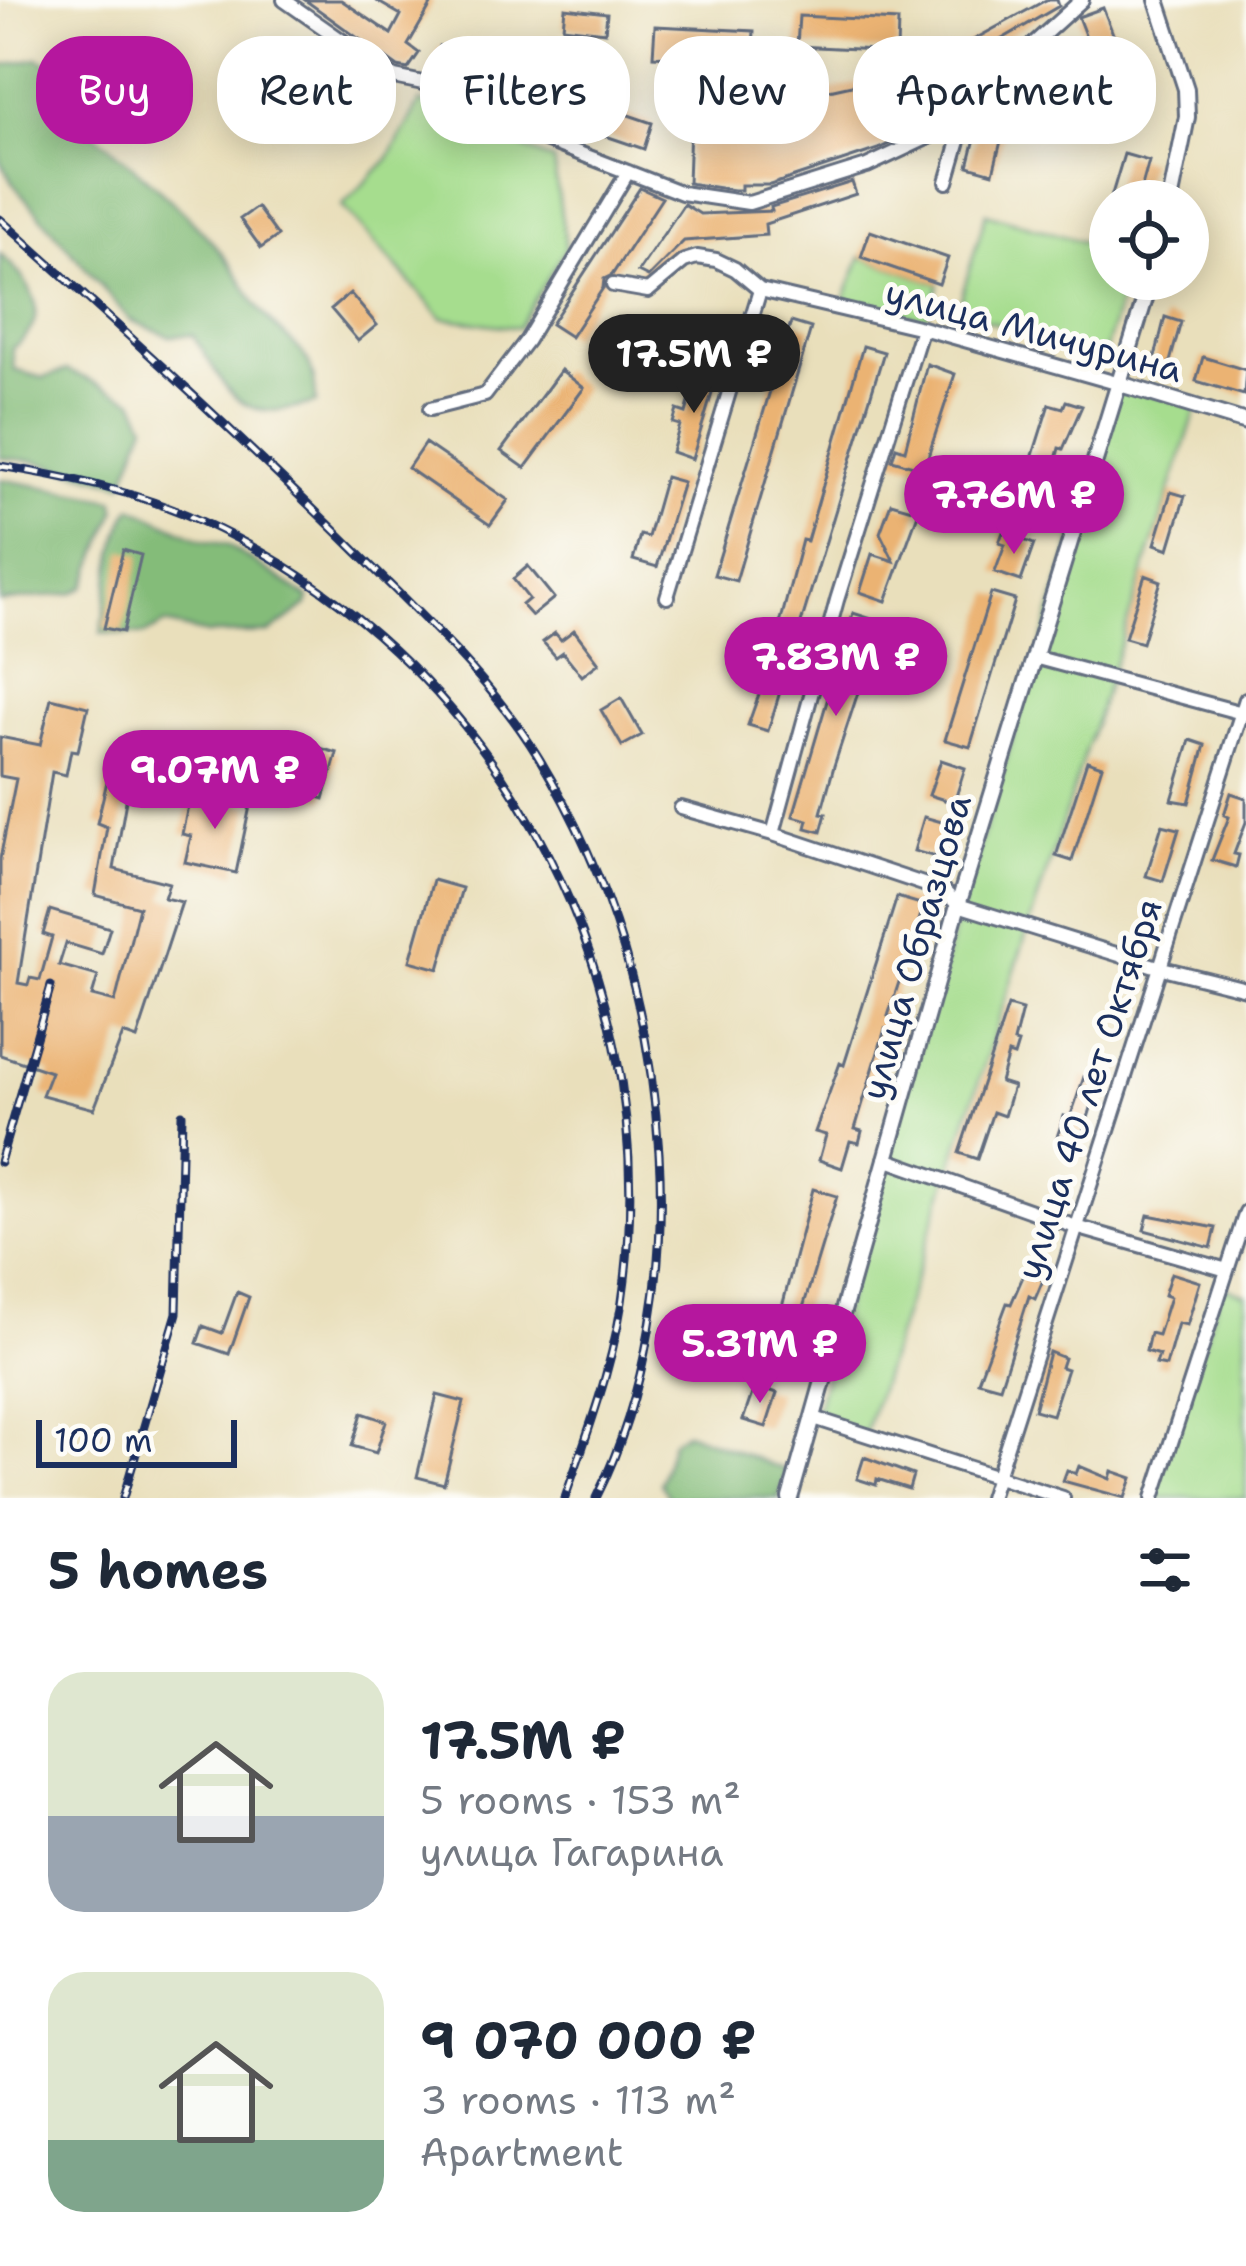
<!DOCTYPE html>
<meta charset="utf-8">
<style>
:root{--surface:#fff;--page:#f2f2f3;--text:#1f2937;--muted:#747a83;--accent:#b5179e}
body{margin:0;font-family:"Shantell Sans",sans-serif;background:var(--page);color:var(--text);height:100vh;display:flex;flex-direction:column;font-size:45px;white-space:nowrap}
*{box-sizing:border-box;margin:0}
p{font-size:39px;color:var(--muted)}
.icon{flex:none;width:66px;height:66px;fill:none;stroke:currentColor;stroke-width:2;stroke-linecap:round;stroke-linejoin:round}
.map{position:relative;height:1498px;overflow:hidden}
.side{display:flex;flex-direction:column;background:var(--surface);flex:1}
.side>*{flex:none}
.guide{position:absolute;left:36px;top:36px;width:1176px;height:108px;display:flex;gap:24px}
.buttons{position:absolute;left:1089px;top:180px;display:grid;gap:24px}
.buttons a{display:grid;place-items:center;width:120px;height:120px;border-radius:50%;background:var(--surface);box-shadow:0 6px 30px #0003;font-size:60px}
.scale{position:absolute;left:36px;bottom:30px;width:201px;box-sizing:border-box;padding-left:12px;border:6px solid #1b2f5e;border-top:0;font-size:33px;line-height:42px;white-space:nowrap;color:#1b2f5e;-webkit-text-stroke:9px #fdfcf7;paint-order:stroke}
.price{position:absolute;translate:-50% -102px;padding:0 27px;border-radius:42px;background:var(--accent);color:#fff;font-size:39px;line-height:78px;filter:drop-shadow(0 3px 6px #0008)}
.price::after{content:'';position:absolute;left:50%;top:72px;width:36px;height:27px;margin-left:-18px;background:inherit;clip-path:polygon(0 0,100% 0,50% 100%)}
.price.on{background:#222;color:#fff}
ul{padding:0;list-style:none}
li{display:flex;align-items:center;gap:36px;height:300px;padding:0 48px}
li span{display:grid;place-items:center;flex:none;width:336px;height:240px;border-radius:36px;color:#555}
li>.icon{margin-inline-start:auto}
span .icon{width:144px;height:144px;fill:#fffc;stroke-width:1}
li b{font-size:51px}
h2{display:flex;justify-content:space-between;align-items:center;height:144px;padding:0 48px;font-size:51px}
.chip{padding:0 42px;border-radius:48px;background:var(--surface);box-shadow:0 6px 30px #0003;font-size:42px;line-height:108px}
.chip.on{background:var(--accent);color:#fff}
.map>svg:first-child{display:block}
.green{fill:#a6dd8e;stroke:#608676;stroke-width:3}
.forest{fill:#84bc79;stroke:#50766c;stroke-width:3}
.building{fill:#ebb373}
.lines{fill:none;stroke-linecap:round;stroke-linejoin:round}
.minor-casing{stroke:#636d7f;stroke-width:18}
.tertiary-casing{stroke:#636d7f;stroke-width:20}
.minor{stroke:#fff;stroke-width:12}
.tertiary{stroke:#fff;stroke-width:14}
.rail-casing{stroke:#1b2f5e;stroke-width:9}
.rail{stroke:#fdfcf7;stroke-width:4.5;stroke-dasharray:14;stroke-linecap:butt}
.labels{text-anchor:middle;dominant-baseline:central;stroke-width:10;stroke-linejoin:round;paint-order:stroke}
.street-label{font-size:36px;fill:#1b2f5e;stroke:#fdfcf7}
</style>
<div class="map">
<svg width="1246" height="1498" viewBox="0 0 1246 1498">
<rect width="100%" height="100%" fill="#fdfcf7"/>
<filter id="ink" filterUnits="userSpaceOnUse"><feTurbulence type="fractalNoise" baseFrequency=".00833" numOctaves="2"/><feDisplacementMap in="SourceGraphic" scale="24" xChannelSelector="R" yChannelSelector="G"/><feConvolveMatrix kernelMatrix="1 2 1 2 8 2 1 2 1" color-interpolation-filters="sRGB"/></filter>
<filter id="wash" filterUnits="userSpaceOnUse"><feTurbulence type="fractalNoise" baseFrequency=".004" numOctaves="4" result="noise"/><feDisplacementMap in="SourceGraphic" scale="48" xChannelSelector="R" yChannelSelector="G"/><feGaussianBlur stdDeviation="2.7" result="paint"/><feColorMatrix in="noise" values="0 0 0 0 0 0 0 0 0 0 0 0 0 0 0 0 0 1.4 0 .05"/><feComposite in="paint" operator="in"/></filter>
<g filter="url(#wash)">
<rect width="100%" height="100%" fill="#e9dfbb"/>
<path class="green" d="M420,102l133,59 13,86 -48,81 -76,-10 -100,-112 46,-47z
M986,213l124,37v29h16l-22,76 -147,-43z
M861,257l78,27 -13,35 -82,-19z
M1120,384l77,23 -333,1029 -50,-18 71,-259z
M1222,1286l24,8v204h-93z"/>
<path class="forest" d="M38,58c12,6 24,11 33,22 18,21 9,51 38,65 41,37 88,75 121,119 12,14 19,33 31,47 29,38 54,33 55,92 -81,23 -85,-9 -123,-68l-24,1 -39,-16 -114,-133 -16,-26v-95z
M0,254c32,28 55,65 12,94l2,22 29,8 24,-8 67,30 12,24 -23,60 -89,-23 -34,-3z
M0,479l114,21 2,10 -31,76 -12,7 -73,9z
M132,507l70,33 25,5 82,53 -2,7 -38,28 -62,1 -42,-10 -21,11 -43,-2c6,-34 11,-100 31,-126z
M686,1432l102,39 -9,27h-109l-10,-14 12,-43z"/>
<g id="blocks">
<path class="building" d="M305,0h36l50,34 10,-19 -26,-15h59l-26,45 11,8 -11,16 -10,-2z
M1046,0h11l2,6 -62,36 10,15 -14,16 -40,28 11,3 -45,14 3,10 -44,21 -108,36h-29v5h-8l-45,-7 3,-86 51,-1v6l37,1 43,-3 -2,-8 59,-13 8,28 29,-10 2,8 27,-9 11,-34 -50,22 -2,-13 60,-26z
M565,8l42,5 -2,19 -42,-5z
M1103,8l36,93 -25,9 -36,-93z
M799,16l99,5 -1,30 -100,-5z
M655,26l99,5 -2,30 -99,-5z
M440,46l64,26 -10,26 -64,-26z
M1032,61l1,5 15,-4 10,39 -15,4 -2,-7 -11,3 -8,-29z
M555,90l97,33 -8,26 -97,-33z
M1005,91l8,2 -20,80 -25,-7 12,-47 8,-9 6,1z
M1124,154l25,7 -11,40h-28z
M852,182l4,12 -91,30 1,11 -82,6 -36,36 -10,-5 46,-68 16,10 72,-3 -1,-4z
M640,188l22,10 -50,77 -8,4 -1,9 -32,49 -20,-13z
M257,207l21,29 -17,12 -21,-29z
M870,231l78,27 -9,26 -78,-27z
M350,293l27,32 -19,16 -27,-32z
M1165,317l16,5 -13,47 -15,-4z
M791,322l20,6 -75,253 -22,-6z
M863,346l21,6 -116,379 -20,-6 21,-59 33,-126 5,1z
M1203,357l43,13 -2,25 -48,-14z
M927,364l28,10 -31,95 -32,-9 4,-13 9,3z
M561,370l23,18 -59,80 -24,-17z
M698,371l19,6 -25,82 -20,-7 8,-27 -7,-2 4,-13 9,3z
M1066,401l16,5 -19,43 -4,-1 -15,58 -25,-6 30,-96 14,4z
M425,443l83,57 -18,25 -82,-57z
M665,477l18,5 -26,85 -24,-7 7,-25 8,2z
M1171,492l14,4 -16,53 -14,-5z
M891,503l28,8 -33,90 -26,-9 12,-38 22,7 -14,-28z
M1003,532l31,12 -13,37 -26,-9 10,-27 -6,-2z
M123,550l18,5 -18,77 -19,-4z
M528,566l26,32 -22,18 -10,-11 7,-6 -16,-20z
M1145,575l16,6 -19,62 -17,-5z
M991,593l24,7 -45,147 -25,-7z
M853,613l28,9 -47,144 -13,47 5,1 -5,18 -15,-4 2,-8 -15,-4z
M574,630l25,33 -17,13 -19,-24 -7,5 -13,-15 12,-9 6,7z
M51,698l37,9 -10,44 -7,-1 -5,25 -14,-3 -34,211 10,2 2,-7 10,2 12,-43 -9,-3 7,-24 60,18 -8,26 -36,-11 -7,22 39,11 -6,20 23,6 24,-95 -44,-12 12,-68 -10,-4 12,-50 21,5 -16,91 55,14 -5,15 18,4 -45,137 -14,-5 -29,75 -52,-14 9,-23 -51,-17v-196l16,-80 -16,-3v-39l40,8z
M621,698l21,37 -20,11 -21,-36z
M290,739l47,14 -13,46 -47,-14z
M1190,740l15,5 -16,58 -17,-3z
M941,760l24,8 -11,35 -25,-8z
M1087,761l15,5 -30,95 -16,-5z
M191,792l59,14 -14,67 -51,-11 6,-26 -9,-2z
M1231,793l15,5v24l-12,32 5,1 -3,12 -24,-7 17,-43 -5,-2z
M924,817l25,7 -10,34 -25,-7z
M1162,825l17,4 -16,52 -17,-5z
M433,880l29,8 -23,81 -29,-8z
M897,897l27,8 -36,111 10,3 -4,13 -9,-3 -30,100 7,2 -3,12 -9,-2 -8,27 -23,-8 7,-25 -11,-3 25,-69 4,2z
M1008,1006l14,4 -8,32 4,1 -4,13 -6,-2 -8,28 13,4 -9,30 -11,-4 -16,47 -18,-6z
M1084,1077l15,5 -19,62 -23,-7 7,-21 6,2z
M813,1189l24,7 -41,135 -19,-5z
M1148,1215l68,13 -5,20 -67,-18z
M1025,1272l18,8 -8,19 -6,-3 -29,91 -22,-6 29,-78 4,1z
M1171,1273l29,9 -13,43 -9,-2 -12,43 -10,-2 3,-9 -13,-4 4,-18 8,2 12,-38 -6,-2z
M237,1292l12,5 -20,57 -32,-11 6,-17 19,7z
M1049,1352l15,6 -3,9 6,2 -15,46 -18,-5z
M755,1385l22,8 -11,34 -23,-7z
M437,1395l27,7 -20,82 -27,-7z
M362,1413l24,8 -10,32 -24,-7z
M864,1457l49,18 -4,14 -32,-10 -1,6 -19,-6z
M1079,1466l31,13 2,-8 20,7 -7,20 -62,-17 4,-11 9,4z"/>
</g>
</g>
<g filter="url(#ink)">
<use href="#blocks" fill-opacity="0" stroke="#636d7f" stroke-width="3"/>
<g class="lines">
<defs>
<path id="minor" d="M284,0l110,77 29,6 117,55 142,55 67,10 118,-37 98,-46 65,-73 52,-47
M947,182l18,-62
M613,285l35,6 36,-30 13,-4 19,3 19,9 25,21 162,38 198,56
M430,409l55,-14 42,-55 101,-168
M667,597l93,-307
M1034,657l212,57
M681,808l92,26 171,57 14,14 200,62 88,22
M773,834l64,-234 85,-272
M885,1159l191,68 151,43
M814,1418l249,80
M990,1498l256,-799
M1153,1498l93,-286"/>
<path id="tertiary" d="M1157,0l29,89 1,28 -17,84
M1120,384l126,38
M790,1498l168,-593 193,-626"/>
</defs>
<use href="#minor" class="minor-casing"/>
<use href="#tertiary" class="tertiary-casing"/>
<use href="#minor" class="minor"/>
<use href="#tertiary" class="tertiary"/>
<defs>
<path id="rail" d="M0,219c122,110 243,220 359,335 64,64 132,125 180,204 74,123 111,252 120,395 7,113 -12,243 -63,345
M0,466c68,11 138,26 201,55 290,131 460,443 424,758 -8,76 -35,147 -60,219
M0,1162l51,-176
M123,1498l54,-185 5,-199"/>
</defs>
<use href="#rail" class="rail-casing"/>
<use href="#rail" class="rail"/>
</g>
</g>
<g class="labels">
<g class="street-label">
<text transform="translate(1034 331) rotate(15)">улица Мичурина</text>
<text transform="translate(916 947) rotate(-74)">улица Образцова</text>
<text transform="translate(1089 1089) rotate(-72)">улица 40 лет Октября</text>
</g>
</g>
</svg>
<div class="buttons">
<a><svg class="icon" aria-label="locate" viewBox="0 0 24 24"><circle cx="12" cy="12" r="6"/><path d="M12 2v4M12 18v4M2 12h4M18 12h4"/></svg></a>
</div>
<div class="scale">100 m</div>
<b class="price on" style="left:694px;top:416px">17.5M ₽</b>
<b class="price" style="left:1014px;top:557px">7.76M ₽</b>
<b class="price" style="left:836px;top:719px">7.83M ₽</b>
<b class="price" style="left:215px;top:832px">9.07M ₽</b>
<b class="price" style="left:760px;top:1406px">5.31M ₽</b>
<div class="guide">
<a class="chip on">Buy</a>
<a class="chip">Rent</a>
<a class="chip">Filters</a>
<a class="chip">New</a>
<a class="chip">Apartment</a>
</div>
</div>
<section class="side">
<h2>5 homes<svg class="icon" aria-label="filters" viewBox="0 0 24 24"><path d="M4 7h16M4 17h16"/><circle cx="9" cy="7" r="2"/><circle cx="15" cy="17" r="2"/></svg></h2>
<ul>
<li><span style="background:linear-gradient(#dfe7d0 60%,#9aa5b1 0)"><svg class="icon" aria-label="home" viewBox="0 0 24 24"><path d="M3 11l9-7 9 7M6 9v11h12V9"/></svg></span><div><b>17.5M ₽</b><p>5 rooms · 153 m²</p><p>улица Гагарина</p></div></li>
<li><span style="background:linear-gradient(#dfe7d0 70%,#7fa58c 0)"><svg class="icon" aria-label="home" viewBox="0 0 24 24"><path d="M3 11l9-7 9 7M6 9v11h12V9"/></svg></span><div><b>9 070 000 ₽</b><p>3 rooms · 113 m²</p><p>Apartment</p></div></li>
</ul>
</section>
